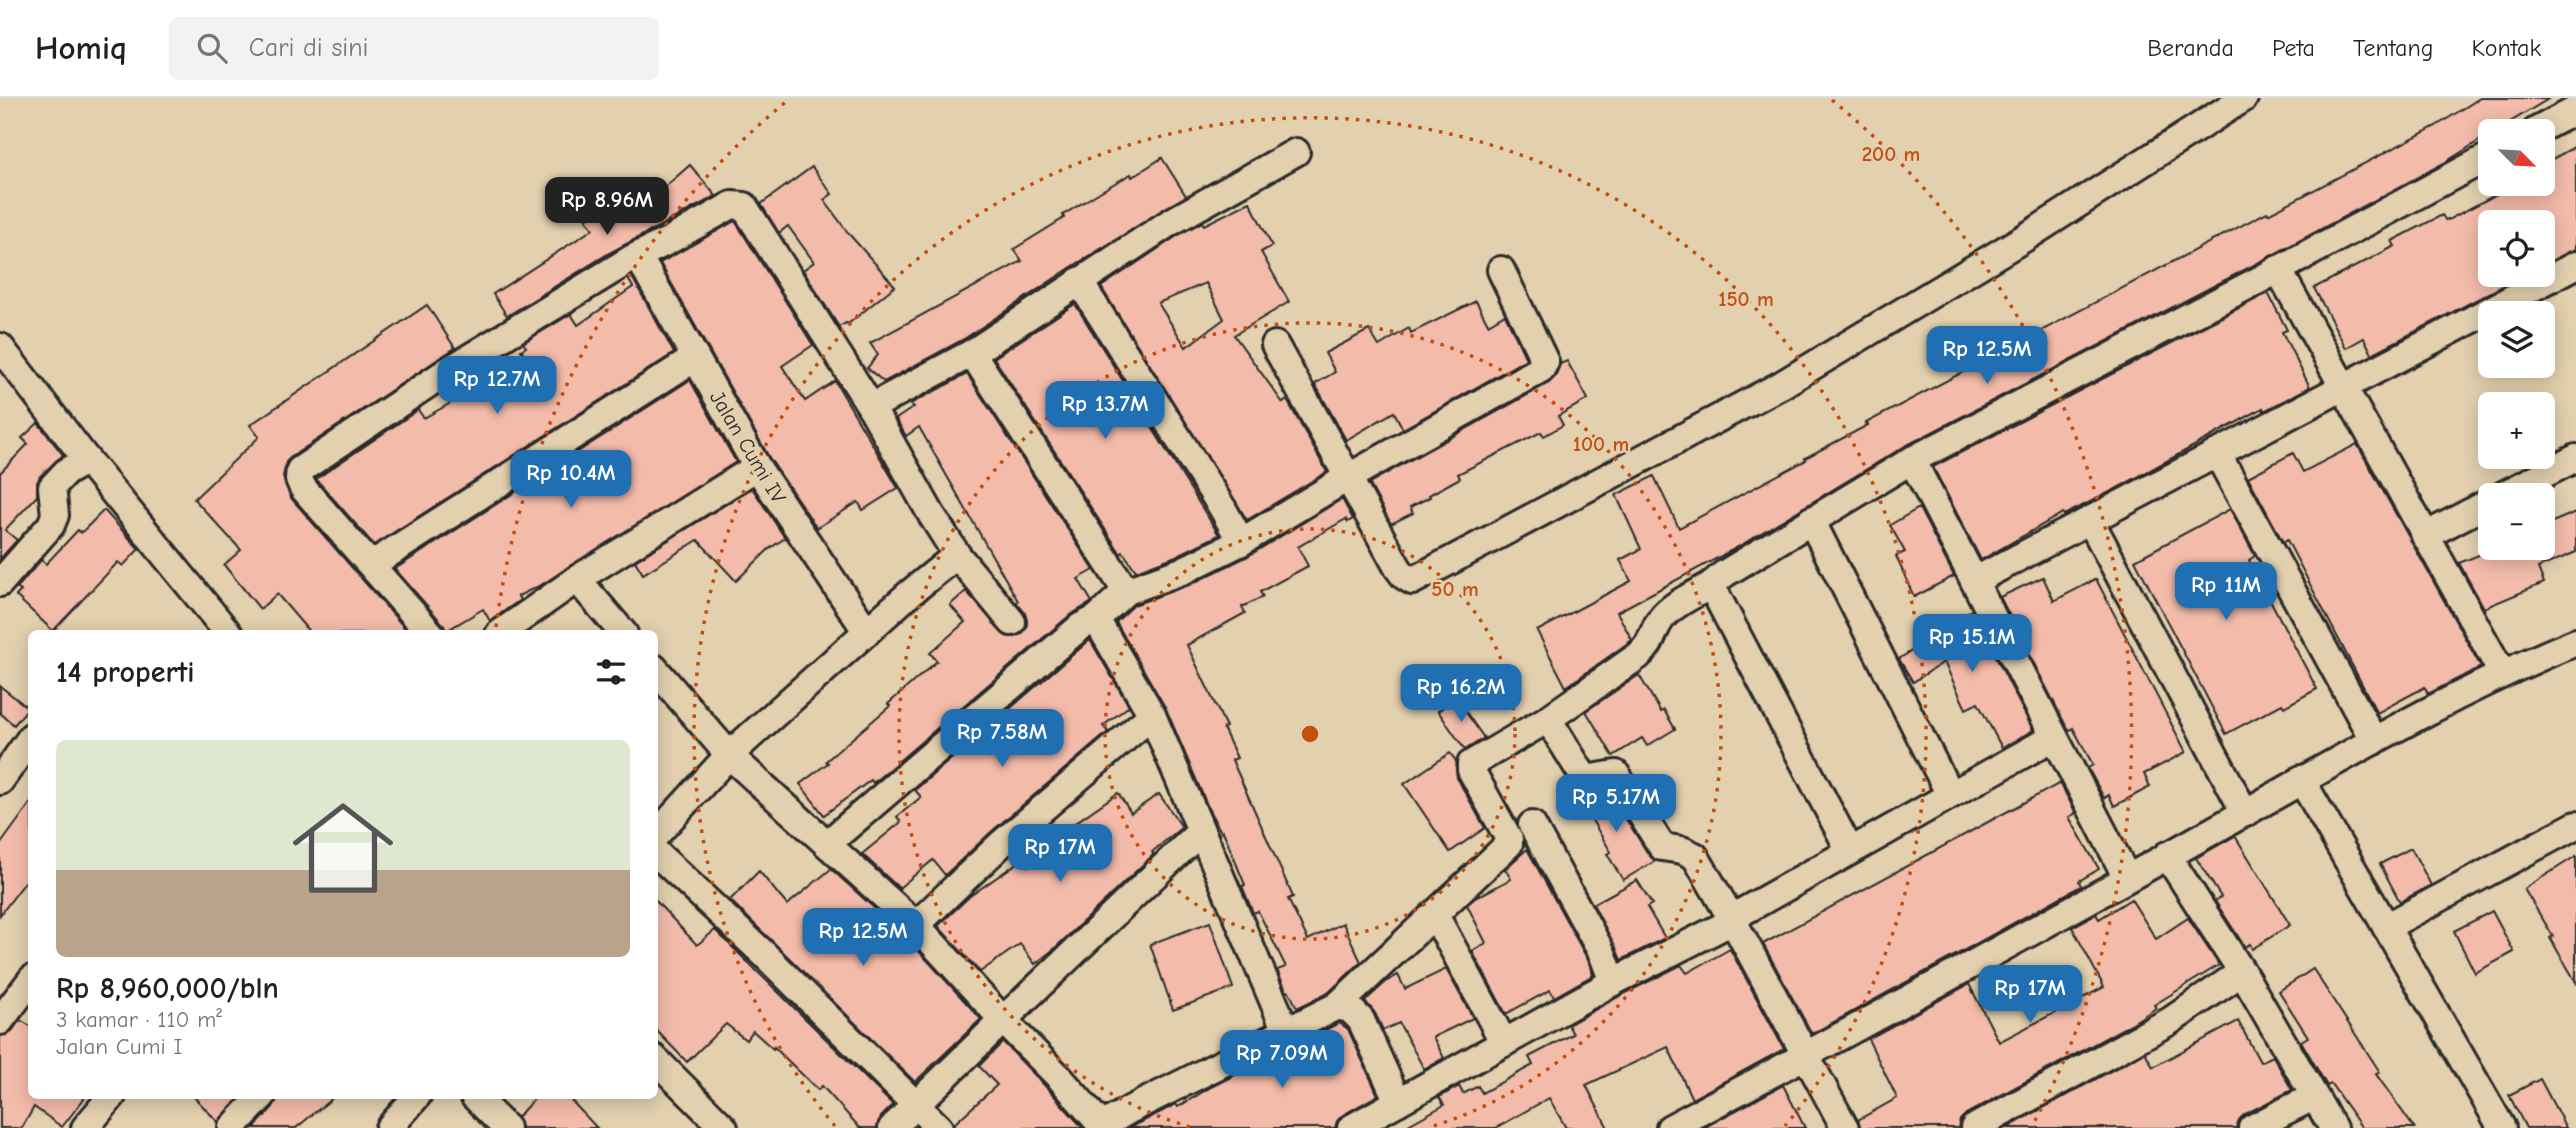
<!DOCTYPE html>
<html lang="id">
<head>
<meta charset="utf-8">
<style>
  :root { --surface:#fff; --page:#f2f2f2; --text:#202124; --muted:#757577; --line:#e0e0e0; --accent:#1f6fb2 }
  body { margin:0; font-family:"Comic Neue",sans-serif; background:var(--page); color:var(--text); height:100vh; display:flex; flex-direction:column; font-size:26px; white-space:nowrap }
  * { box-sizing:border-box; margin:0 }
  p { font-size:23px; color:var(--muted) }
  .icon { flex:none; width:38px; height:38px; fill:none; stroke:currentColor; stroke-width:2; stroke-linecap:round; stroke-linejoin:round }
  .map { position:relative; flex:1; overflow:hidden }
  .drawer { position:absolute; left:28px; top:532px; width:630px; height:469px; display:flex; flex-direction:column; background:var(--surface); border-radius:10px; box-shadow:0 4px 18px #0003 }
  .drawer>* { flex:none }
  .needle { width:46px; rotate:114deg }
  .controls { position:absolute; left:2478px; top:21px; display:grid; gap:14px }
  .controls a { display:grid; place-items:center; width:77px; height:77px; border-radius:10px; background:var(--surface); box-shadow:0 4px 18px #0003; font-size:35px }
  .price { position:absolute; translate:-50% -60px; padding:0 16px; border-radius:14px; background:var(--accent); color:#fff; font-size:23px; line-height:46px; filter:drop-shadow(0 2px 4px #0008) }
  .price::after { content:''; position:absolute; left:50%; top:42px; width:21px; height:16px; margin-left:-10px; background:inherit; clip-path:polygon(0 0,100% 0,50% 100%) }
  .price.active { background:#222; color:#fff }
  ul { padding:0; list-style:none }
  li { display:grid; align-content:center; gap:14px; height:371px; padding:0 28px }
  li span { display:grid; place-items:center; height:217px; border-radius:10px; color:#555 }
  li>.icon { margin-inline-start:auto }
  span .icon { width:126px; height:126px; fill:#fffc; stroke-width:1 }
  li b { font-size:30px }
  h2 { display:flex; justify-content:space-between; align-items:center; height:84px; padding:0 28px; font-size:30px }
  header { display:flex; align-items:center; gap:42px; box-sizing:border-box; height:98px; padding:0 35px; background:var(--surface); border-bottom:2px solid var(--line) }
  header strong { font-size:33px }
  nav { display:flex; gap:38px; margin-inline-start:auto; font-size:24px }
  .search { width:490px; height:63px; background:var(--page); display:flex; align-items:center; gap:18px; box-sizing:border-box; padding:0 24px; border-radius:10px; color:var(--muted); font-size:26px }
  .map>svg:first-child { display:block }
  .building { fill:#f3bbaa; stroke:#2b2b2b; stroke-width:2; fill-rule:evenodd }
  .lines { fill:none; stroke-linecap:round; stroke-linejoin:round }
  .street-casing { stroke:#2b2b2b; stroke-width:32 }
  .street { stroke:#e2d0ae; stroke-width:26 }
  .ring { fill:none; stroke:#c25012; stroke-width:3.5; stroke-dasharray:3.5 7 }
  .labels { text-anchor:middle; stroke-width:5; stroke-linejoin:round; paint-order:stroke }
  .street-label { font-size:21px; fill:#2b2b2b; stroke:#e2d0ae }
  .centre { fill:#c25012; stroke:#e2d0ae; stroke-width:3.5 }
  .ring-label { font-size:21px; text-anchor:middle; font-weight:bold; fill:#c25012; stroke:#e2d0ae; stroke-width:5; stroke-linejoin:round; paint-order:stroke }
</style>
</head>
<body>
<header>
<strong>Homiq</strong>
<div class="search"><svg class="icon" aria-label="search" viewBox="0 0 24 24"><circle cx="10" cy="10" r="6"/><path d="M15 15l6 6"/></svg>Cari di sini</div>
<nav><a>Beranda</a><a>Peta</a><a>Tentang</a><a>Kontak</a></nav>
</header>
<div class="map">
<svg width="2576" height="1030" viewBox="0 0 2576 1030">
  <rect width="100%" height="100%" fill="#e2d0ae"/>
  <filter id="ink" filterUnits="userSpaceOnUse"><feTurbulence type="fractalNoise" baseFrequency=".0143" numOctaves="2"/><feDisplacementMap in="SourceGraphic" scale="14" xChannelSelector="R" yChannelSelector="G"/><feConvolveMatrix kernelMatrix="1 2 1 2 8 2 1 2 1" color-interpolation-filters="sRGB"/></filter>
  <g filter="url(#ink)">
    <g class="building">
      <polygon points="2480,0 2550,0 2495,33 2490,33 2490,36 2444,65 2254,167 1905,348 1738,449 1617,514 1632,542 1566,589 1537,533 1631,483 1620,462 1641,451 1616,397 1654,378 1679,430 1806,362 1805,360 1868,327 1866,325 2267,114 2268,116 2436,28"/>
      <polygon points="2576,48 2576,151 2543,167 2543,124 2490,124 2490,177 2524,177 2372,256 2364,240 2346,250 2314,190 2395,148 2392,143 2442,117 2446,123 2516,86 2543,86 2543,66"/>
      <polygon points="1162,60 1186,98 1070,170 964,241 884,284 867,270 878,257 870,245 1022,163 1014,151 1064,120 1063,117 1103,92 1131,76 1132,79"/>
      <polygon points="690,67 716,98 609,155 507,218 493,196 593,131 586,121 610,104 618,116 655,89 659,94"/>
      <polygon points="812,69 832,96 824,102 849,136 895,188 848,226 846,225 839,229 803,172 814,164 788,128 779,135 761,106"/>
      <path d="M1250 104 1272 148 1261 154 1289 204 1234 237 1280 301 1283 305 1287 302 1327 374 1247 422 1101 189 1177 138 1202 124 1204 127ZM1206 185 1224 221 1186 249 1158 205Z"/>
      <polygon points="735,123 813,247 782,268 805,303 835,283 898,390 863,412 858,404 817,430 770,361 660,165"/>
      <polygon points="632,179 674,255 374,447 316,381 418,312 424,320 474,292 473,289 497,273 496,270 523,254 521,252 526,249 523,245 571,216 578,227 633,189 628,181"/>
      <polygon points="2268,195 2287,232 2282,234 2310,289 2264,313 2263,310 2114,392 2064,417 2063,415 1981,462 1933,369"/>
      <polygon points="1476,203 1488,226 1505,216 1526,261 1403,331 1394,314 1346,342 1315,286 1335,274 1325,255 1369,232 1379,248 1409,230 1411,235"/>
      <polygon points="1075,206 1219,437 1176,458 1136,473 1123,454 1121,456 994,260"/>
      <polygon points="427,207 455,250 291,359 286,364 283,379 291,400 410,536 311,536 277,496 260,511 224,467 241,452 194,401 259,339 250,327"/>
      <polygon points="1567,263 1588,301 1558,318 1563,327 1544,338 1541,334 1458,376 1460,380 1429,397 1430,399 1410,409 1413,415 1391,426 1369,385 1549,285 1555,279 1560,266"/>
      <polygon points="967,276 1094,472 1078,481 1092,504 1070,517 873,685 871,682 824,717 800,686 828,665 826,663 890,608 888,606 937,563 930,555 965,524 950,507 966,493 1006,538 1015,539 1022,536 1027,529 1025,515 1016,504 1018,503 919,329 906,338 896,321 914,309 910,306"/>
      <polygon points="690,282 736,364 541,487 518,498 520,502 490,523 483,511 446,533 443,526 395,471"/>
      <polygon points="38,325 63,357 40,378 37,385 37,398 5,432 17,442 0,461 0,375 28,346 22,340"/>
      <polygon points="2357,346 2481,569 2428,596 2425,589 2377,615 2287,442 2283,444 2248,379 2293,355 2303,374"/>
      <polygon points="752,390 785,440 769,451 736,483 698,442 643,476 635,463"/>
      <polygon points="1342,401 1353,421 1348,424 1346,421 1298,449 1308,468 1260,494 1263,499 1242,509 1245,515 1187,547 1226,629 1223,630 1237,660 1232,662 1293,799 1288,801 1308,842 1343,825 1361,864 1328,895 1297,910 1289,893 1287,894 1277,872 1286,869 1258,813 1253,815 1242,788 1245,787 1223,733 1221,734 1210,714 1166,611 1116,524 1134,507 1189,487 1248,458"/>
      <polygon points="1919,410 1954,478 1914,499 1896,458 1905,454 1890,427"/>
      <polygon points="2230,411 2255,458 2249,462 2317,591 2284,609 2282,606 2226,636 2135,462"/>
      <polygon points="104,412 139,451 123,468 118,464 53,533 16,498 21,493 17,490 41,462 46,466 78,432 81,435"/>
      <polygon points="2576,414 2576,454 2538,470 2544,485 2484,510 2459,465 2496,450 2543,450 2543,428"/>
      <polygon points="2043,479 2054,503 2096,481 2186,654 2144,676 2150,689 2114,708 2109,697 2104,700 2088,670 2093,667 2073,630 2070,632 2066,628 2000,499"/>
      <polygon points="1972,512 2033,632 2002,650 1978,605 1966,611 1944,564 1913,584 1899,561 1930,541 1928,532"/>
      <polygon points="1090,542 1129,608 1103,628 1108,634 991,734 945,777 933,762 899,790 862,756 901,724 897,719 921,699 915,692"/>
      <polygon points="1639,577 1661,614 1664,612 1675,631 1647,648 1642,640 1613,658 1586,613"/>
      <polygon points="0,588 28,610 14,627 0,615"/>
      <polygon points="1456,600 1484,640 1465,652 1438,613"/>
      <polygon points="1450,655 1456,663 1457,680 1485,730 1450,754 1404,686"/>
      <polygon points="2060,685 2076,715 2069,719 2099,771 2079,783 2081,788 1812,936 1763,846"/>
      <polygon points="1608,693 1649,757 1655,763 1623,782 1607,756 1611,754 1578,699 1584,696"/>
      <polygon points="1118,695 1131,715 1159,696 1182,729 1152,754 1154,756 1054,851 1035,866 1020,846 980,874 938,828 970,798 1023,761 1028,768 1076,732 1072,727"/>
      <polygon points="32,703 32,775 0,817 0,747"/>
      <polygon points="2235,738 2290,827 2252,851 2250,846 2245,849 2215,803 2221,799 2196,760"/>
      <polygon points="2411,750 2431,787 2400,804 2380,766"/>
      <polygon points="1527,751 1588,862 1593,877 1554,899 1550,892 1506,916 1472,853 1486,845 1467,807 1475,800 1511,781 1505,771"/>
      <polygon points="2576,758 2576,884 2550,840 2553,838 2524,791"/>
      <polygon points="831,771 905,838 981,921 915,984 730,802 759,773 787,807"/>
      <polygon points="1637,782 1652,806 1647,809 1665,840 1621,862 1593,806"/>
      <polygon points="654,801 697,847 715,832 893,1007 881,1019 877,1030 860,1030 822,988 818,992 774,949 773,951 753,933 746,942 726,926 687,964 654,930"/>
      <polygon points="2131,801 2156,841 2188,820 2219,867 2154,907 2156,910 2131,926 1966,1016 1960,1022 1958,1030 1861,1030 1858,1022 1897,1000 1868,941 1969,886 1999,944 2104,889 2072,829 2096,816 2099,821"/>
      <polygon points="2492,813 2514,854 2475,875 2454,833"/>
      <polygon points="1210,824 1233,890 1173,912 1150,846"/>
      <polygon points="1730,851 1784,951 1692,1001 1668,949 1586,987 1608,1030 1566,1030 1549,1000 1496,1030 1403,1030 1444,1007 1439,999 1459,988 1463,996 1478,988 1482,995 1533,967 1529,959 1573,936 1568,927 1620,898 1681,867 1687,875"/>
      <polygon points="1446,871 1473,920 1433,939 1444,960 1424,971 1399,925 1383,932 1375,915 1365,903 1386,884 1398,877 1405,891"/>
      <polygon points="2313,871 2380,974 2376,976 2414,1030 2362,1030 2331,986 2327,988 2301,943 2308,939 2279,893"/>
      <polygon points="20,922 32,929 32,998 86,998 62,1029 34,1009 22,1030 0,1030 0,938 12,933"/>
      <polygon points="2238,923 2260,964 2273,958 2292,992 2245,1016 2239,1022 2236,1030 2007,1030 2145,954 2153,969"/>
      <polygon points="1339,925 1348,931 1378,997 1343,1017 1337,1023 1335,1030 1130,1030 1176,1006 1178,1009 1211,989"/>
      <polygon points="1003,944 1048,991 1083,1030 954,1030 954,1026 997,987 979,968"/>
      <polygon points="2540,981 2566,1030 2526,1030 2509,997"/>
      <polygon points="1783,987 1805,1030 1705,1030 1705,1029"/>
      <polygon points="193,998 241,998 218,1024"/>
      <polygon points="277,998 335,998 296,1030 254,1030 273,1009"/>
      <polygon points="537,998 567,998 597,1030 521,1030 517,1019"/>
    </g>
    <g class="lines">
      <g class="street-casing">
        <g id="street">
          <polyline points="2536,33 2576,12"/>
          <polyline points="638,158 757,369 867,534"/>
          <polyline points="2278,171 2502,575"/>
          <polyline points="1079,183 1223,411 1241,444"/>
          <polyline points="1275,247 1398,470 1404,478 1412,483 1781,287 2026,139 2244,0"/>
          <polyline points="0,249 83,357 229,536"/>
          <polyline points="972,255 1126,493"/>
          <polyline points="871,309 972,255 1169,125 1296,54"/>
          <polyline points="2217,355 2374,643"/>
          <polyline points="1912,362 2127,780"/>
          <polyline points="2503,397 2576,360"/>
          <polyline points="1811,422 1950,697"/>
          <polyline points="2090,422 2245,715"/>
          <polyline points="2425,438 2490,404"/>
          <polyline points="957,457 1012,524"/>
          <polyline points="371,467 695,260"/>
          <polyline points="577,481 624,536"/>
          <polyline points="1974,483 2576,167"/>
          <polyline points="0,485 51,427 55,417 52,389 66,374 87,362"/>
          <polyline points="431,536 303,390 299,381 300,372 446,274 631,161 668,143 732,107 744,108 871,309 931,416 957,457 909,496 729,657 654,739"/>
          <polyline points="499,536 577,481 757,369"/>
          <polyline points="654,570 729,657 916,827 1001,746 1152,617 1096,521"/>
          <polyline points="1152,617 1286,933"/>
          <polyline points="2301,681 2502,1030"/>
          <polyline points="0,683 32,638"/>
          <polyline points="1532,727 1602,855 1613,884"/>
          <polyline points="827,746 1080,529 1096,521 1126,493 1182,473 1241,444 1347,380 1541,271 1545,264 1501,172"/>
          <polyline points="654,753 766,858 939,1030"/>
          <polyline points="1850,753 1711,487 1724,476 1912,362 2261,181 2490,58"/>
          <polyline points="2167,757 2242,874 2333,1030"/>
          <polyline points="1435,817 1504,945"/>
          <polyline points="2386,829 2576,727"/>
          <path d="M1337 908 1509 746V741L1471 672V666L1548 621 1638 558C1654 544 1651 535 1661 521 1672 506 1696 496 1711 487"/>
          <polyline points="0,923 32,881"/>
          <polyline points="654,960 724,1030"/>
          <polyline points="474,998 506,1030"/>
          <polyline points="1102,1028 1060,980 1003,922 1200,734"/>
          <polyline points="85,1030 112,998"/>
          <polyline points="232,1030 262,998"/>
          <polyline points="389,1030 417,998"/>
          <polyline points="892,1030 1003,922 916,827"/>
          <polyline points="1106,1030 1102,1028 1131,1011 1337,908 1350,911 1361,922 1398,1004"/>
          <polyline points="1351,1030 1613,884 1733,823 1695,758 1682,752 1662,749 1616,676 1585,681 1548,621"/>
          <path d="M1670 1030C1852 933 2034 833 2214 732 2333 666 2450 595 2576 544"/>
          <polyline points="1845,1030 1733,823 1744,813 2054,639"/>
          <polyline points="1974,1030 2170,923 2242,874"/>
          <polyline points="2252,1030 2313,999"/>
        </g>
      </g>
      <use href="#street" class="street"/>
    </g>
  </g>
  <g class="ring">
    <circle cx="1310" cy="636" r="205"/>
    <path d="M1190 1029A411 411 0 1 1 1430 1029"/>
    <path d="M835 1028A616 616 0 1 1 1785 1028"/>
    <path d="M496 529A821 821 0 0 1 788 2M1832 2A821 821 0 0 1 2032 1028"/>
  </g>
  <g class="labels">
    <g class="street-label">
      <text transform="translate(748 349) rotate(59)" y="7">Jalan Cumi IV</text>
    </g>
  </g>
  <circle cx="1310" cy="636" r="10" class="centre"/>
  <g class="ring-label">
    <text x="1891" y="63">200 m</text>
    <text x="1746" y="208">150 m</text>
    <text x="1601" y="353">100 m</text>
    <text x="1455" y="498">50 m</text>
  </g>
</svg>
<div class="controls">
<a><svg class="needle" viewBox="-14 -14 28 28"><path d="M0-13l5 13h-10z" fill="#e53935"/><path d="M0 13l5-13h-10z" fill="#757577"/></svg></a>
<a><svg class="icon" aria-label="locate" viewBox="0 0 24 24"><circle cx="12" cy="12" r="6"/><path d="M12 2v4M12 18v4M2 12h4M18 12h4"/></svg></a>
<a><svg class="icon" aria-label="layers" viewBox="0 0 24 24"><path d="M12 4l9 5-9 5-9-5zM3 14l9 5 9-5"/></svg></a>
<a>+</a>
<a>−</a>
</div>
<b class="price active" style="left:607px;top:139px">Rp 8.96M</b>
<b class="price" style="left:1987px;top:288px">Rp 12.5M</b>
<b class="price" style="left:497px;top:318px">Rp 12.7M</b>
<b class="price" style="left:1105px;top:343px">Rp 13.7M</b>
<b class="price" style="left:571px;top:412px">Rp 10.4M</b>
<b class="price" style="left:2226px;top:524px">Rp 11M</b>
<b class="price" style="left:1972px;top:576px">Rp 15.1M</b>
<b class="price" style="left:1461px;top:626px">Rp 16.2M</b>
<b class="price" style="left:1002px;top:671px">Rp 7.58M</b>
<b class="price" style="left:1616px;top:736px">Rp 5.17M</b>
<b class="price" style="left:1060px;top:786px">Rp 17M</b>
<b class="price" style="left:863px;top:870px">Rp 12.5M</b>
<b class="price" style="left:2030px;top:927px">Rp 17M</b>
<b class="price" style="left:1282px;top:992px">Rp 7.09M</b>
<section class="drawer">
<h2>14 properti<svg class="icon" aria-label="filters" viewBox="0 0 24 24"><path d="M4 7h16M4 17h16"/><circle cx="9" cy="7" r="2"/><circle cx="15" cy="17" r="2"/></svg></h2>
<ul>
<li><span style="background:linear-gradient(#dfe7d0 60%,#b9a48a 0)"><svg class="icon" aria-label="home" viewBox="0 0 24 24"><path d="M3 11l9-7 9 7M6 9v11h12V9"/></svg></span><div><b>Rp 8,960,000/bln</b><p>3 kamar · 110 m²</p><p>Jalan Cumi I</p></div></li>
</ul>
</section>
</div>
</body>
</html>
